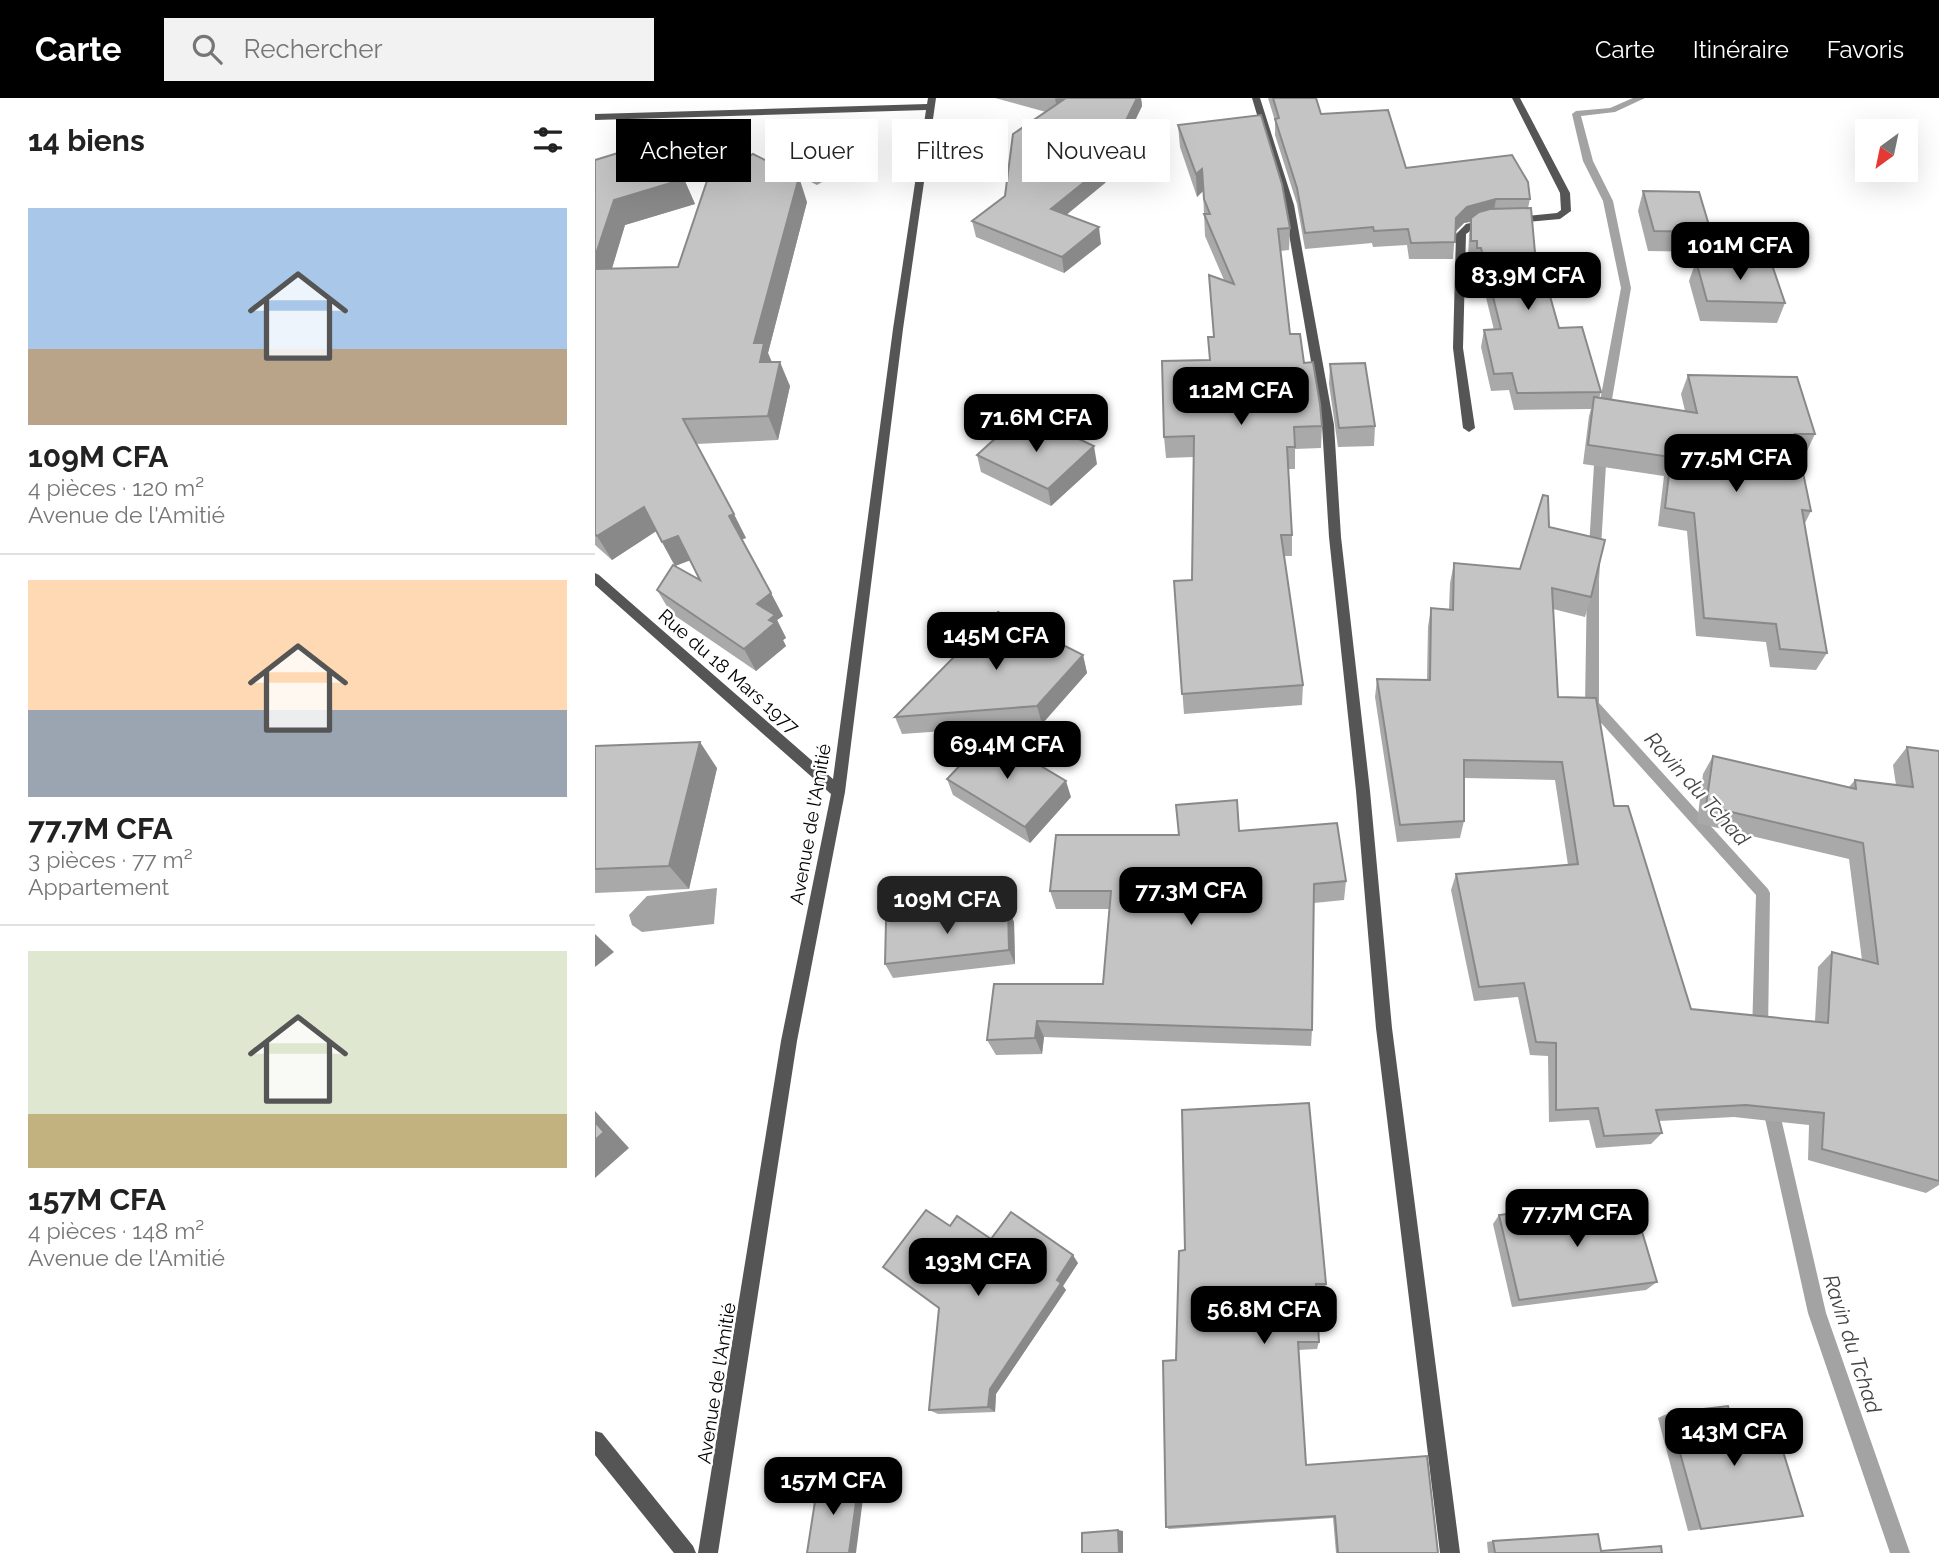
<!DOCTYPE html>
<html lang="fr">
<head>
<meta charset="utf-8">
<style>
  :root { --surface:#fff; --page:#f2f2f2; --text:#222; --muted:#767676; --line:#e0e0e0; --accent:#000 }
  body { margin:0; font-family:Raleway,sans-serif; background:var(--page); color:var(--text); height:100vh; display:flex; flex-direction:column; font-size:26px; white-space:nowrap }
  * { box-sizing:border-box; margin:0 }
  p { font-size:23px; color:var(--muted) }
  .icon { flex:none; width:38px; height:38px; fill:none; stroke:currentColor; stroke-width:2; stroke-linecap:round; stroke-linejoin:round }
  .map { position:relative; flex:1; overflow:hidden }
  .side { display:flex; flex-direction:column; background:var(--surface); width:595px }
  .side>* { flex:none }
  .banner { position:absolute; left:21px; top:21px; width:665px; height:63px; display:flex; gap:14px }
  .needle { width:46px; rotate:213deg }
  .fabs { position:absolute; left:1260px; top:21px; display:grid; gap:14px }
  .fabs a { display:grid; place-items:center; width:63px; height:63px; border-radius:0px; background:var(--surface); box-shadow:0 7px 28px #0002; font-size:35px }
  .price { position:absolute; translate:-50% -60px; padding:0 16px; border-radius:14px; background:var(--accent); color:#fff; font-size:23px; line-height:46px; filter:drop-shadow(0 2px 4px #0008) }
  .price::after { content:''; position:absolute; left:50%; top:42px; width:21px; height:16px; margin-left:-10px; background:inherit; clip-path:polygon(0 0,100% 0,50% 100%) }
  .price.on { background:#222; color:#fff }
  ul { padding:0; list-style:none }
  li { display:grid; align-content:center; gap:14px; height:371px; padding:0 28px }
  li+li { border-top:2px solid var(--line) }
  li span { display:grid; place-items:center; height:217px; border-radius:0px; color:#555 }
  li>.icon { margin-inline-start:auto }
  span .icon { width:126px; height:126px; fill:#fffc; stroke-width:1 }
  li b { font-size:30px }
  h2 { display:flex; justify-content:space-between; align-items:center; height:84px; padding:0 28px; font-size:30px }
  .pill { padding:0 24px; border-radius:0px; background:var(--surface); box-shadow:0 7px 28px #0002; font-size:24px; line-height:63px }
  .pill.on { background:var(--accent); color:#fff }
  header { display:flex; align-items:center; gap:42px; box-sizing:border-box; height:98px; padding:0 35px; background:var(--accent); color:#fff }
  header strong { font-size:33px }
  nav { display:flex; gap:38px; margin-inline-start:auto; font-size:24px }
  .search { width:490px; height:63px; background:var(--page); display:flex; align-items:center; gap:18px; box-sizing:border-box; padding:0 24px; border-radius:0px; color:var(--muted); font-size:26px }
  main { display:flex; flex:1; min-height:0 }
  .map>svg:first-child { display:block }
  .water { fill:#a3a3a3 }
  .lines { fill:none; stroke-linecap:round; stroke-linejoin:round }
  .stream { fill:#a3a3a3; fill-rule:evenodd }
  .street { fill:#555; fill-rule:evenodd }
  .wall { fill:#a9a9a9 }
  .shaded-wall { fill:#898989 }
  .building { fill:#c4c4c4; stroke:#898989; stroke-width:2 }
  .labels { text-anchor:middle; stroke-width:5; stroke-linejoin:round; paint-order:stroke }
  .street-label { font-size:19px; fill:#000; stroke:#fff }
  .water-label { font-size:21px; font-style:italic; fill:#444; stroke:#fff }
</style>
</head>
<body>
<header>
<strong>Carte</strong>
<div class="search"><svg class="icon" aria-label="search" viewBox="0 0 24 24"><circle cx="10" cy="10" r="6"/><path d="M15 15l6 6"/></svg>Rechercher</div>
<nav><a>Carte</a><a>Itinéraire</a><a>Favoris</a></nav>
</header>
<main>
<section class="side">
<h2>14 biens<svg class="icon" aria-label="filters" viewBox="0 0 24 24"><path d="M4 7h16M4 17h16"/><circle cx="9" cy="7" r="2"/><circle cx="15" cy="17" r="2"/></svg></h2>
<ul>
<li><span style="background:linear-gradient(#a9c7e8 65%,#b9a48a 0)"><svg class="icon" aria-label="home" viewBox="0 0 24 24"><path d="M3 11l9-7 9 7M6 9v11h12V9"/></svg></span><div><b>109M CFA</b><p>4 pièces · 120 m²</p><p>Avenue de l'Amitié</p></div></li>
<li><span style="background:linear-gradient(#ffd9b3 60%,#9aa5b1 0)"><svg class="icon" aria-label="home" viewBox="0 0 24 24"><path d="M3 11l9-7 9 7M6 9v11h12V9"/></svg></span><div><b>77.7M CFA</b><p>3 pièces · 77 m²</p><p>Appartement</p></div></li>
<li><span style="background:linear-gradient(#dfe7d0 75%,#c2b280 0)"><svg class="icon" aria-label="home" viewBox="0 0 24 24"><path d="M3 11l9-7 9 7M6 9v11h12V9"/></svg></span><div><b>157M CFA</b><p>4 pièces · 148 m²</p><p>Avenue de l'Amitié</p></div></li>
</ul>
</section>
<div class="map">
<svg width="1344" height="1455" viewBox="0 0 1344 1455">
  <rect width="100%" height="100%" fill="#fff"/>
  <g class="water">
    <polygon points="201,56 241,76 222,87 182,67"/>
    <polygon points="122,790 119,826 47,834 37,827 34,817 52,798"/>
  </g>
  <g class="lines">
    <g class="stream">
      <polygon points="1038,0 1050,0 1020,14 986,18 998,63 1018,103 1036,190 1014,319 1008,323 1002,319 1026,190 1008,103 988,63 977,16 981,13 1015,10"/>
      <polygon points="1006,346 1012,350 1004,482 1004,605 1173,791 1175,795 1173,935 1170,940 1165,942 1160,940 1157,935 1161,797 990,607 992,482 1000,350"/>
      <polygon points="1175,999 1181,1001 1183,1007 1231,1215 1315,1455 1295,1455 1213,1215 1167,1007 1169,1001"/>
    </g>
    <g class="street">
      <polygon points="333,0 341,0 308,231 250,694 202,943 123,1455 103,1455 186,943 236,696 0,487 0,475 4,477 238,681 298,231 331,12 0,22 0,16 332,6"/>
      <polygon points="657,0 665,0 699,107 739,327 746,439 775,693 797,930 865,1455 845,1455 781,930 761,693 734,439 727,327 689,107"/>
      <polygon points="917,0 925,0 975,95 976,113 965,121 920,125 915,122 920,119 962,115 966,112 965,95"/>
      <polygon points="893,121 898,124 896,126 881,129 871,136 868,250 880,330 874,334 868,330 858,250 861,136 871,126"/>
      <polygon points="0,1333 7,1335 98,1448 101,1455 79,1455 0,1357"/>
    </g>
  </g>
  <g class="wall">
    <polygon points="400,0 546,0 547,8 510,85 471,117 506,146 469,175 381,139 377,123 410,98 451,14"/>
    <polygon points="673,0 721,0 726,16 811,70 935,101 933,110 942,177 964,230 1006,294 1004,300 1090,313 1086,296 1093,277 1220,336 1211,355 1204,355 1216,413 1209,427 1232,555 1221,572 1175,569 1171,544 1101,538 1092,433 1063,428 1069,378 988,366 994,318 996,311 919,312 914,292 896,293 886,249 889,232 899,232 883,167 879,167 879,160 873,160 874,137 876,124 869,125 860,134 858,161 814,161 812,147 778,149 777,145 710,151 702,106 680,37 680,23"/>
    <polygon points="583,27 695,130 694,152 685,153 695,236 709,265 727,328 726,350 700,351 700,371 693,371 697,437 697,458 689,458 708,587 707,607 589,616 579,483 597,482 599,359 571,360 569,339 615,262 629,182 610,138 608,93 602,99 585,49"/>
    <polygon points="0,62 89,81 100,106 30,127 17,171 83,169 212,104 173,255 177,264 195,288 183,342 101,346 151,440 147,441 188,518 182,522 191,540 188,542 191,548 161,573 76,515 62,492 105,482 95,462 80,468 61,433 17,462 0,447"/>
    <polygon points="1048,93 1116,134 1110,154 1053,153 1043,113"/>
    <polygon points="1101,163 1190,205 1182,225 1105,223 1094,183"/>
    <polygon points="735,266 780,328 779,348 743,349 734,286"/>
    <polygon points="382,357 502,366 456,408 386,374"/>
    <polygon points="954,429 996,499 990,519 958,511 963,599 1019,708 1096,911 1220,923 1223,869 1237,854 1267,862 1254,761 1102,725 1108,676 1118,658 1254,689 1260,682 1301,687 1298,667 1312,649 1344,653 1344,1087 1331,1095 1213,1062 1214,1027 1139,1019 1064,1023 1067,1035 1056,1046 1001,1050 994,1022 954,1024 953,958 935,957 923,899 879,903 856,792 861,776 973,767 960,682 869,680 869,723 865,740 802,744 780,599 782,581 832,582 833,529 836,510 854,511 855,485 859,465 925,471"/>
    <polygon points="488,557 492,575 447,626 307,636 300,619"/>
    <polygon points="0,648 122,670 94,791 0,795"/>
    <polygon points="352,681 476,699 435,745 358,697"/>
    <polygon points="644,733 751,783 749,802 719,805 717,932 716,948 449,939 447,956 401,957 392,942 508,886 515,811 461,811 455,793 584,737"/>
    <polygon points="419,824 420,866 298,880 290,866"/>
    <polygon points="904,1117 1062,1184 1051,1192 917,1209 898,1126"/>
    <polygon points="355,1128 396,1141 483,1165 468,1188 471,1192 401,1296 400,1314 343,1316 334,1312 344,1210 288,1169"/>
    <polygon points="584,1153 731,1186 729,1195 722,1195 724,1244 722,1251 703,1252 711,1367 843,1455 741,1455 738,1420 574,1431 571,1429 581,1262"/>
    <polygon points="1074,1315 1137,1324 1208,1418 1093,1433 1063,1320"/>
    <polygon points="898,1443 1006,1453 1067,1455 893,1455 892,1444"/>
  </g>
  <g class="shaded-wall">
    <polygon points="460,0 484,0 463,17"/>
    <polygon points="542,0 546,0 547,8 510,85 459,127 456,111"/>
    <polygon points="607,71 608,93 602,99 601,76"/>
    <polygon points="204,79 212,104 173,255 179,270 165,264 159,245"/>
    <polygon points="89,81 100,106 30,127 9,196 0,179 0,159 19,102"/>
    <polygon points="901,101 898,118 869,125 858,136 861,120 872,109"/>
    <polygon points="504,129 506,146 469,175 467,159"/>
    <polygon points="185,264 195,288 183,342 173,318"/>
    <polygon points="499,348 502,366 456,408 453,391"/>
    <polygon points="49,409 63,432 17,462 2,438"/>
    <polygon points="139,416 151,440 146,442 134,418"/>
    <polygon points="83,438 96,462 80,468 67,444"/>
    <polygon points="176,495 188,518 182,522 191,540 188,542 191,548 161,573 149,551 162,506"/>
    <polygon points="488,557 492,575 447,626 442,608"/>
    <polygon points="105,644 122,670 94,791 74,768"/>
    <polygon points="471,683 476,699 435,745 430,729"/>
    <polygon points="413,809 419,824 420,866 414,852"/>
    <polygon points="0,836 19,854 0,869"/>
    <polygon points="442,923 449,939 447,956 440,940"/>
    <polygon points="0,1013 34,1050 0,1080"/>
    <polygon points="478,1157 483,1165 468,1188 471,1192 401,1296 400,1314 393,1309 395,1291"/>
    <polygon points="264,1383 270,1385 261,1455 254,1455"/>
    <polygon points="523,1432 528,1433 528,1455 524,1455"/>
  </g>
  <g class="building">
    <polygon points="471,0 542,0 508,69 456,111 504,129 467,159 377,123 410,98 418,36"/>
    <polygon points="678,0 721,0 726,16 793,12 811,70 917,57 933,84 935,101 901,101 872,109 861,120 860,144 816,145 813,131 779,133 778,129 710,135 702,90 680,21 684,20"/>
    <polygon points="666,17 687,86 695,130 683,131 695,236 705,236 709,265 718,264 725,306 727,328 699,329 700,349 692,349 697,437 686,437 708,587 587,596 579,483 597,482 599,338 569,339 567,263 615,262 613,239 619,239 614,177 639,186 609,116 615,116 609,101 607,71 601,76 583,27"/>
    <polygon points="62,43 89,81 19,102 0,159 0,62"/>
    <polygon points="158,56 204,79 159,245 169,245 165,264 185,264 173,318 88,321 139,416 134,418 176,495 162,506 180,517 174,522 180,525 149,551 62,492 78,467 105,482 83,438 67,444 49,409 2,438 0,436 0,171 83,169 112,83"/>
    <polygon points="1048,93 1104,94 1116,134 1059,133"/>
    <polygon points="936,110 942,177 949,177 964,230 987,229 1006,294 922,295 917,275 899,276 889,232 906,231 886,150 882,150 882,143 876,143 876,120 884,114 895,111"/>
    <polygon points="1101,163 1176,164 1190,205 1112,203"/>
    <polygon points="770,265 780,328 744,330 735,266"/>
    <polygon points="1093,277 1202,279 1220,336 1200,336 1216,413 1207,412 1232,555 1185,551 1181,526 1109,520 1099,415 1070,410 1076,359 993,347 999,299 1102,315"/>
    <polygon points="414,328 444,342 458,329 499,348 453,391 382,357"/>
    <polygon points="948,397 953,398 954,429 1010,442 996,499 957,490 963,599 1001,600 1019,708 1033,708 1096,911 1233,925 1237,854 1283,866 1268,745 1111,708 1118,658 1261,691 1260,682 1318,689 1312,649 1344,653 1344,1083 1227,1051 1229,1015 1151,1007 1061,1012 1067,1035 1009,1038 1003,1010 961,1012 961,945 941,944 929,885 884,889 861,776 983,766 967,664 869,662 869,723 805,727 782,581 835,582 836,510 858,512 859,465 925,471"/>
    <polygon points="403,514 488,557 442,608 300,619"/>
    <polygon points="394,637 471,683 430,729 352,681"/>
    <polygon points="105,644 74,768 0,771 0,648"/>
    <polygon points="642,702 644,733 742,725 751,783 719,786 717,932 442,923 440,940 392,942 399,886 508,886 516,793 455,793 461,737 584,737 581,707"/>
    <polygon points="413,809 414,852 290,866 291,823"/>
    <polygon points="714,1005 731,1186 721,1186 724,1244 703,1244 711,1367 832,1358 843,1455 743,1455 740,1418 571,1429 568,1263 581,1262 584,1153 590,1152 587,1012"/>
    <polygon points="0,1024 9,1034 0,1042"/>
    <polygon points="1037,1100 1062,1184 924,1202 904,1117"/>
    <polygon points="331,1112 355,1128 362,1118 396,1141 416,1114 478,1157 462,1182 466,1185 395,1291 393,1309 334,1312 344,1210 288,1169"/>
    <polygon points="1133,1308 1137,1324 1177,1318 1208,1418 1106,1431 1074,1315"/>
    <polygon points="264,1383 254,1455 212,1455 223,1384"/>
    <polygon points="523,1432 524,1455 487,1455 487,1435"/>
    <polygon points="1003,1436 1006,1453 1066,1448 1067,1455 900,1455 898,1443"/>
  </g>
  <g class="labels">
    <g class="street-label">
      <text transform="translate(134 573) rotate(41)" y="7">Rue du 18 Mars 1977</text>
      <text transform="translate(215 726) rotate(-80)" y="7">Avenue de l'Amitié</text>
      <text transform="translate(121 1285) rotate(-81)" y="7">Avenue de l'Amitié</text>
    </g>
    <g class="water-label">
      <text transform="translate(1102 691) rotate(48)" y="7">Ravin du Tchad</text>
      <text transform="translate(1257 1246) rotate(72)" y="7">Ravin du Tchad</text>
    </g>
  </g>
</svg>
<div class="fabs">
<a><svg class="needle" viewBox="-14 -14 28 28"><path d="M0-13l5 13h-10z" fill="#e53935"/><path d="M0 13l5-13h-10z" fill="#767676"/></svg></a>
</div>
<b class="price" style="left:1145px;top:184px">101M CFA</b>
<b class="price" style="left:933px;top:214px">83.9M CFA</b>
<b class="price" style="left:646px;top:329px">112M CFA</b>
<b class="price" style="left:441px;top:356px">71.6M CFA</b>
<b class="price" style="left:1141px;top:396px">77.5M CFA</b>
<b class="price" style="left:401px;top:574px">145M CFA</b>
<b class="price" style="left:412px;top:683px">69.4M CFA</b>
<b class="price" style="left:596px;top:829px">77.3M CFA</b>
<b class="price on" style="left:352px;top:838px">109M CFA</b>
<b class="price" style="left:982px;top:1151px">77.7M CFA</b>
<b class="price" style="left:383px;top:1200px">193M CFA</b>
<b class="price" style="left:669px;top:1248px">56.8M CFA</b>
<b class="price" style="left:1139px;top:1370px">143M CFA</b>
<b class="price" style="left:238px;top:1419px">157M CFA</b>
<div class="banner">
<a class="pill on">Acheter</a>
<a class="pill">Louer</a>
<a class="pill">Filtres</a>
<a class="pill">Nouveau</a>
</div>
</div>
</main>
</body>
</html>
